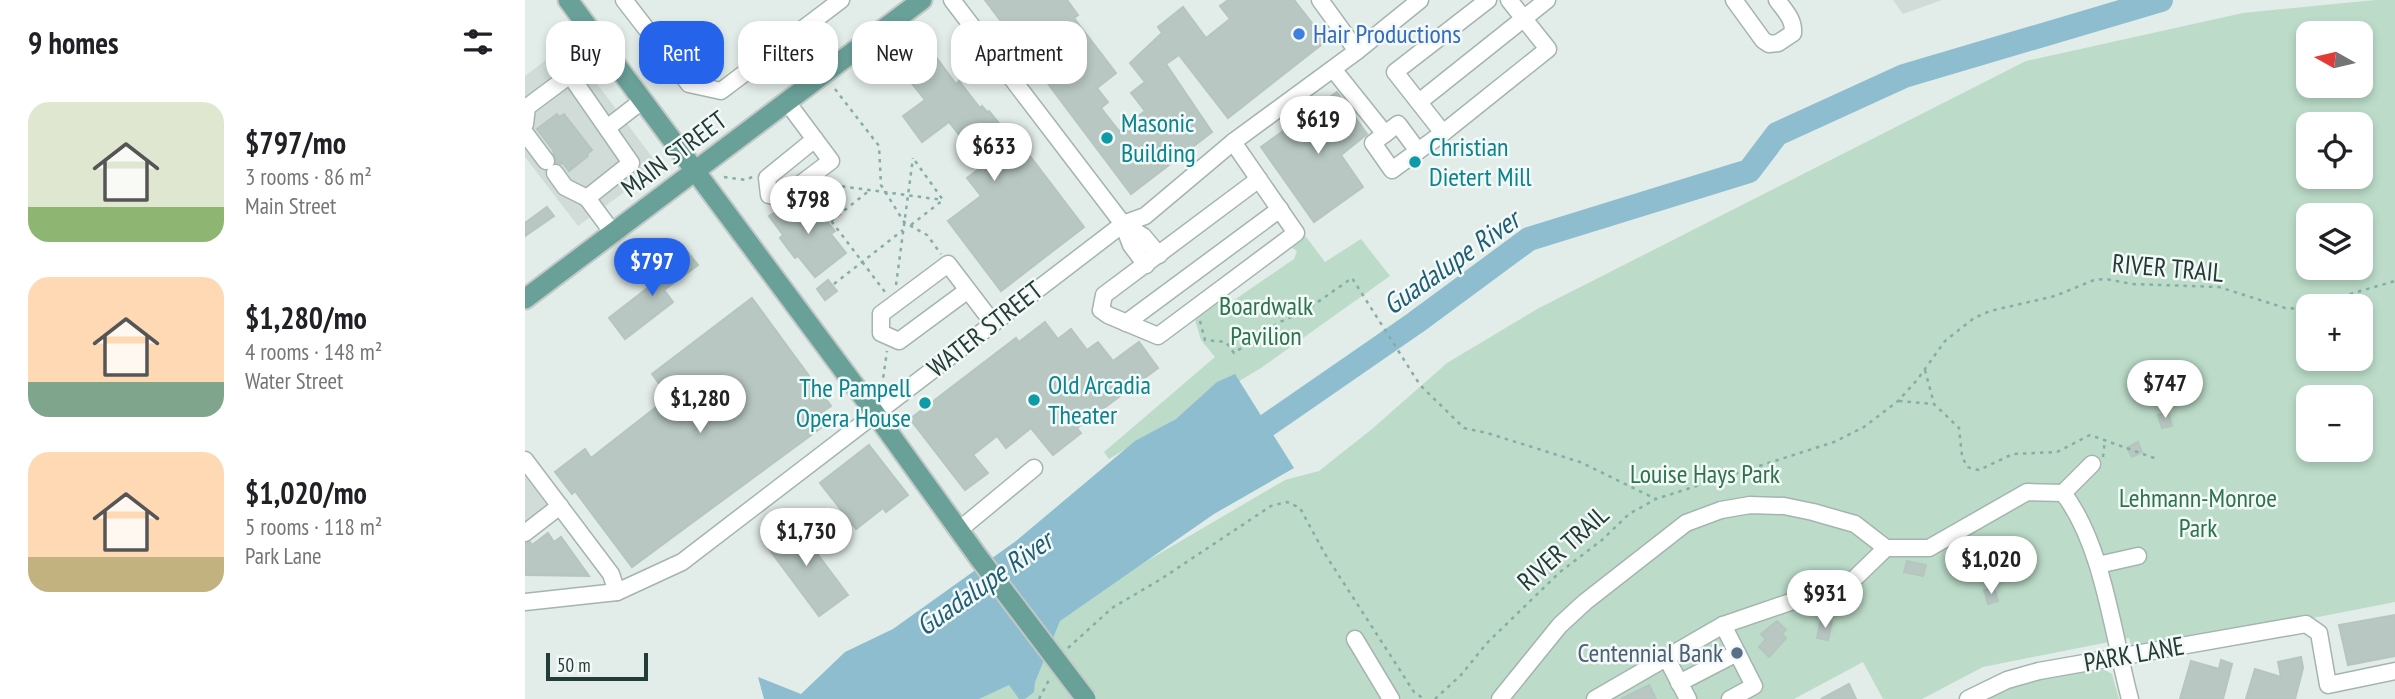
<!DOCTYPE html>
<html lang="en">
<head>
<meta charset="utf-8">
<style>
  :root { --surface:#fff; --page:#f2f2f2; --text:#202124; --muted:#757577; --accent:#2563eb }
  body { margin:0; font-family:"PT Sans Narrow",sans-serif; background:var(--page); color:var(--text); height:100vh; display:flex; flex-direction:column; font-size:26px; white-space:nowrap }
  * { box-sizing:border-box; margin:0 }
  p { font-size:23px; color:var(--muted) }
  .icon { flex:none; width:38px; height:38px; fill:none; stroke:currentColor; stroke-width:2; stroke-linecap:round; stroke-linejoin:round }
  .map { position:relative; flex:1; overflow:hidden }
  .side { display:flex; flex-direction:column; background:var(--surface); width:525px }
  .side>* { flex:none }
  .guide { position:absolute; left:21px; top:21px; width:665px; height:63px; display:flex; gap:14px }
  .needle { width:46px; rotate:278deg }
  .buttons { position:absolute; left:1771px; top:21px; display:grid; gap:14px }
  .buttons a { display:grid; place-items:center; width:77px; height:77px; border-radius:14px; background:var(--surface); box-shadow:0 4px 10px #0003; font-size:35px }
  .scale { position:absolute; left:21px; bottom:18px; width:102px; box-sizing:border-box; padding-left:7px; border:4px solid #233c38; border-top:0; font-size:19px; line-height:24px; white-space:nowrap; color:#233c38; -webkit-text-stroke:5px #f3f9f6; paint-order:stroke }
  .price { position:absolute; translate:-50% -60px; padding:0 16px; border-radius:24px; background:#fff; color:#222; font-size:23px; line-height:46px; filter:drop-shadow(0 2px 4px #0008) }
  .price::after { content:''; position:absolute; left:50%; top:42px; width:21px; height:16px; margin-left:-10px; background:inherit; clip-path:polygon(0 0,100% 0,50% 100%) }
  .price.on { background:var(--accent); color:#fff }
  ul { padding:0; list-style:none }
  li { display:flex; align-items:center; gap:21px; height:175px; padding:0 28px }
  li span { display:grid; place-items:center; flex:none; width:196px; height:140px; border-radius:21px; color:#555 }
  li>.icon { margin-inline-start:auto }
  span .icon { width:84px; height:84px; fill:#fffc; stroke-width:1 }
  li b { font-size:30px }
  h2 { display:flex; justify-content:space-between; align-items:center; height:84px; padding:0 28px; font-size:30px }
  .tag { padding:0 24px; border-radius:21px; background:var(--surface); box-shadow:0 4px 10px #0003; font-size:24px; line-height:63px }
  .tag.on { background:var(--accent); color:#fff }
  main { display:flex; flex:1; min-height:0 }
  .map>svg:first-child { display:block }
  .built { fill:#d1dcd8 }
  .green { fill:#bcdcc9; fill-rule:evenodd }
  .water { fill:#8dbdcf }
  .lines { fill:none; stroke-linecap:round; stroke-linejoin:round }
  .river { stroke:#8dbdcf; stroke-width:24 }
  .building { fill:#b8c7c2; stroke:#b5c5c0; stroke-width:2 }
  .minor-casing { stroke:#a5b4b0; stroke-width:19 }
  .major-casing { stroke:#c1c8c7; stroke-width:23 }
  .path { stroke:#84aea6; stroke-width:2.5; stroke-dasharray:3.5 5; stroke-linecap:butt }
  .minor { stroke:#fff; stroke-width:16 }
  .major { stroke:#69a098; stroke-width:19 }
  .major-bridge-casing { stroke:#c1c8c7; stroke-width:23; stroke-linecap:butt }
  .major-bridge { stroke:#69a098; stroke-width:19 }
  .shop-dot { fill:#3f7fe0; stroke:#f3f9f6; stroke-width:2.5 }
  .culture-dot { fill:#0f9aa8; stroke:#f3f9f6; stroke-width:2.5 }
  .service-dot { fill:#5c6f8a; stroke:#f3f9f6; stroke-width:2.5 }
  .labels { text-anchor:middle; stroke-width:5; stroke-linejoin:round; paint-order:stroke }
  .shop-label { font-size:26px; fill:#366cbe; stroke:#f3f9f6; text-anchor:start }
  .culture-label { font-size:26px; fill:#0d838f; stroke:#f3f9f6; text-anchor:start }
  .street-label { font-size:26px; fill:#233c38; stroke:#f3f9f6 }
  .park-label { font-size:26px; fill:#2f7250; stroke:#f3f9f6 }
  .service-label { font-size:26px; fill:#4e5e75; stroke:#f3f9f6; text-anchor:end }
  .water-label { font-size:28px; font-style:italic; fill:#1f5e76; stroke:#f3f9f6 }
</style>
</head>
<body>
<main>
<section class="side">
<h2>9 homes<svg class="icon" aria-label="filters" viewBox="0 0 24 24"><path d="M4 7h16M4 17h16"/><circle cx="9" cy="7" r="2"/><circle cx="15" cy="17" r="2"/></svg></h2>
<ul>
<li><span style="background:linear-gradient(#dfe7d0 75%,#8fb573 0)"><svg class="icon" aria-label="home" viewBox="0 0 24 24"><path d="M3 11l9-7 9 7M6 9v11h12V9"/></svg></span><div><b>$797/mo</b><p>3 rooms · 86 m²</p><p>Main Street</p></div></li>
<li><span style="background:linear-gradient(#ffd9b3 75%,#7fa58c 0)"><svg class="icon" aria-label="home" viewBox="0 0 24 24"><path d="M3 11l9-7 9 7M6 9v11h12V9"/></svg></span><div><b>$1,280/mo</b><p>4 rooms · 148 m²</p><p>Water Street</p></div></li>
<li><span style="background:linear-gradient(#ffd9b3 75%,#c2b280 0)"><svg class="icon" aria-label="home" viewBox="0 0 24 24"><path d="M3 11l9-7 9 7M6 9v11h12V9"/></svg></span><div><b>$1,020/mo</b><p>5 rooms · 118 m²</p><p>Park Lane</p></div></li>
</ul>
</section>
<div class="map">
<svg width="1870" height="699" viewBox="0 0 1870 699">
  <rect width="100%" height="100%" fill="#e2ece9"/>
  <g class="built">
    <polygon points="1368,0 1417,0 1378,14"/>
    <polygon points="42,44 130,161 128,171 53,226 0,157 0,76"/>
    <polygon points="0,476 32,519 0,541"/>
  </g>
  <g class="green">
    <path d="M1850 0H1870V602L1608 653 1604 638 1458 667 1397 699H1358L1338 662 1269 699H420L620 562 760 480 794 471 847 429 922 363 1014 308 1501 61 1718 13ZM1783 33H1836V86H1783ZM1783 124H1836V177H1783ZM1783 215H1836V268H1783ZM1783 306H1836V359H1783ZM1783 397H1836V450H1783Z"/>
    <polygon points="769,221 800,262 836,239 865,276 736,368 584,459 579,452 690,357 676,340 670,320 691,303 699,307 769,259 772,251 764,246"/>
    <polygon points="1566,670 1580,670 1587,674 1594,699 1456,699 1497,682"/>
  </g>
  <polygon class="water" points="710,374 769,468 689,514 535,621 510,682 509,692 500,699 494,699 484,685 454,699 239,699 233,677 276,694 320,652 368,629 491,541 610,441 651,419 692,382"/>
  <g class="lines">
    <polyline class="river" points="715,444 890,323 1004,239 1224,171 1252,134 1379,76 1636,0"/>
  </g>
  <g class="building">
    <polygon points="460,0 542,0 553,15 549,18 591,73 572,88 583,102 576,108 594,131 620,111 606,93 620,82 605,63 637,33 633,27 658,7 681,38 705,19 695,6 703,0 769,0 801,41 703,118 654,55 641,64 687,132 606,194"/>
    <polygon points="408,53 431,84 434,81 455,108 457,106 462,112 464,111 489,142 492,139 559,227 476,291 423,221 456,196 442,178 462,163 447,143 443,146 424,122 397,142 378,116 400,100 385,81 396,74 390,66"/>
    <polygon points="812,92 842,134 816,155 838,187 789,222 736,147"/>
    <polygon points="32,114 34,117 39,114 67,150 62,154 63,156 44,171 37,162 36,164 31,163 28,150 12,129"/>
    <polygon points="277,196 289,212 292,209 310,231 306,234 321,253 290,277 273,256 270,258 255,238 258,235 244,216"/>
    <polygon points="22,207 29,216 0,236 0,223"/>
    <polygon points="161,250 173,265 139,290 148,302 100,339 84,318 143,272 139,266"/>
    <polygon points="303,280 312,291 300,300 292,289"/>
    <polygon points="227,298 306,406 290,417 297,427 107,567 50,491 47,494 30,472 60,449 66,458 144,397 127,374"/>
    <polygon points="520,322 533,339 546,329 562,350 573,342 588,361 614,342 633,368 552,428 556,433 528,455 506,428 481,448 472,436 448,455 463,473 440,490 385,419 491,338 494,342"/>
    <polygon points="1643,412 1647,426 1637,428 1633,415"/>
    <polygon points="1613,442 1617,452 1607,457 1602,448"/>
    <polygon points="344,445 383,495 361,512 358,508 331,529 295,483"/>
    <polygon points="267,520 323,595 294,616 238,541"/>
    <polygon points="23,533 29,542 36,537 64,576 0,575 0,543 5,542 7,545"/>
    <polygon points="1382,561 1401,565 1398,576 1379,572"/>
    <polygon points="1469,588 1473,601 1463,604 1459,590"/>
    <polygon points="1870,615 1870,656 1823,665 1814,625"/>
    <polygon points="1296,619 1307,621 1303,640 1292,638"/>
    <polygon points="1252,621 1261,630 1257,634 1261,638 1244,657 1234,647 1241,639 1236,634"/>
    <polygon points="1776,657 1778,668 1770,699 1721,699 1730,669 1756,677 1753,662"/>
    <polygon points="1696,660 1707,664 1698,699 1655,699 1666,661 1694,669"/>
    <polygon points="1324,684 1331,699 1296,699"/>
    <polygon points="1124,685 1131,699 1096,699"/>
  </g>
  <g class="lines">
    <g class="minor-casing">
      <g id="minor">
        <polyline points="99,0 164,84 196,91 316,0"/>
        <polyline points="427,0 598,224 606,245 621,265"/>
        <polyline points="795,0 832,51"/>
        <path d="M1209 0 1238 40 1244 44 1253 43 1268 33C1269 19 1260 11 1252 0"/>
        <polyline points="808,69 860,134"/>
        <polyline points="262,102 306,161 257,198 244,195 242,178 290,139"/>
        <polyline points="894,102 1022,0"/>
        <polyline points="0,124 2,107 45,75 106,163 62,198 88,233"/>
        <polygon points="873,124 893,151 867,170 848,143"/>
        <polyline points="82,128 118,100"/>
        <polyline points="0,133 21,161"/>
        <polyline points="918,133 870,72 963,0"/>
        <polyline points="708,142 771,233 633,336 583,315 576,310 579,295 734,179"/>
        <polyline points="893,151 918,133 1023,49 984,0"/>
        <polyline points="30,173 40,187 62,198"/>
        <polyline points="598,224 618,236 634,255"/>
        <polyline points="443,290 374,341 356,333 356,314 423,264 468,323"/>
        <polyline points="601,323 755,209"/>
        <polyline points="0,460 86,574 92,592"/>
        <polyline points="1538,493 1567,464"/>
        <polyline points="434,530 509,468"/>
        <polyline points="0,533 35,506"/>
        <polyline points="1573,565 1613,556"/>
        <polyline points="0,602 92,592 157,562 598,224 620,216 708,142 832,51 895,0"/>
        <polyline points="1198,625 1229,686 1205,699"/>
        <polyline points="830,639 866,699"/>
        <polyline points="1141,657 1163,699"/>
        <polyline points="1154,683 1212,653"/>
        <path d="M975 699 1035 625 1060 602 1161 523 1196 510 1225 505 1259 506 1288 512 1330 524 1361 548H1404L1502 492 1538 493C1578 544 1588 636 1605 699"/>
        <polyline points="1070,699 1198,625 1327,581 1361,548"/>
        <polyline points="1443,699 1482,680 1514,671 1781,624 1794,633 1803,685 1870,671"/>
      </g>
    </g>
    <g class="major-casing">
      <g id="major">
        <polyline points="43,0 339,398 454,558"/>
        <polyline points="0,299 397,0"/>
      </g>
    </g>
    <g class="path">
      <polyline points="310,89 354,146 356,185 379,222 402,235 416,254"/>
      <polyline points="199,177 221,180 229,176"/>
      <polyline points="300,184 418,200"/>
      <polyline points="286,194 360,292"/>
      <polyline points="306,221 345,190"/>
      <polyline points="386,225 418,200 388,158"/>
      <polyline points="309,284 378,230"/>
      <polyline points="371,285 388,158"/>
      <polyline points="1784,306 1870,281"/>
      <polyline points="675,321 680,340 701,342 709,353 755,322 780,311 827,278 895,385 939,428 962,433 1055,462 1131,499"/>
      <polyline points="1400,370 1409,404 1434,428 1437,456 1442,467 1454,470 1488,454 1532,452 1565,435 1632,459"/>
      <polyline points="357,386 362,351"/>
      <polyline points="1374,401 1409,404"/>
      <polyline points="1578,457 1580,439"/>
      <polyline points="543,648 587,608 636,579 746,506 762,502 775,508 800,554 889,692 899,699"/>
      <polyline points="514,699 525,678"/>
      <polyline points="910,699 936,675 962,643 1035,572 1077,540 1104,514 1131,499 1309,442 1339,427 1373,401 1392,380 1420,341 1449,318 1465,311 1530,296 1569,280 1581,279 1607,284 1694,287 1760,308 1776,309 1783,306"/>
    </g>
    <use href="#minor" class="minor"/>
    <use href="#major" class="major"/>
    <g class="major-bridge-casing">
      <polyline id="major-bridge" points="454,558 561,699"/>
    </g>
    <use href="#major-bridge" class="major-bridge"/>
  </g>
  <circle class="shop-dot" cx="774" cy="34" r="7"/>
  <g class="culture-dot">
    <circle cx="582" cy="138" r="7"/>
    <circle cx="890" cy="162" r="7"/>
    <circle cx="509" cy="400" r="7"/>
    <circle cx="400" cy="403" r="7"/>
  </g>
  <circle class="service-dot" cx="1212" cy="653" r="7"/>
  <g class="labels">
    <g class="shop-label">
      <text x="788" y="43">Hair Productions</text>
    </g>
    <g class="culture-label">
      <text x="596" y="132">Masonic<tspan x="596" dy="30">Building</tspan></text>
      <text x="904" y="156">Christian<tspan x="904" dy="30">Dietert Mill</tspan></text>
      <text x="523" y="394">Old Arcadia<tspan x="523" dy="30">Theater</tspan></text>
      <text x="386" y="397" text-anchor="end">The Pampell<tspan x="386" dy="30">Opera House</tspan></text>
    </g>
    <g class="street-label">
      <text transform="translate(149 154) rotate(-37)" y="9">MAIN STREET</text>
      <text transform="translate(1643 268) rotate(5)" y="9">RIVER TRAIL</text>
      <text transform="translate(460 329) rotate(-38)" y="9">WATER STREET</text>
      <text transform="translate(1038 548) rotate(-42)" y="9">RIVER TRAIL</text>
      <text transform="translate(1609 654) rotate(-10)" y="9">PARK LANE</text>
    </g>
    <g class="park-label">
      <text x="741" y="315">Boardwalk<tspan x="741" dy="30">Pavilion</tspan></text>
      <text x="1180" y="483">Louise Hays Park</text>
      <text x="1673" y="507">Lehmann-Monroe<tspan x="1673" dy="30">Park</tspan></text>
    </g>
    <g class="service-label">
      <text x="1198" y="662">Centennial Bank</text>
    </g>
    <g class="water-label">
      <text transform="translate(926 262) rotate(-35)" y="10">Guadalupe River</text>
      <text transform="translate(459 583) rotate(-35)" y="10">Guadalupe River</text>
    </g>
  </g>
</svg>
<div class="buttons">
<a><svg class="needle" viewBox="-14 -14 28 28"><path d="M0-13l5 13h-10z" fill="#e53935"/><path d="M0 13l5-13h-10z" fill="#757577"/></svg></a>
<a><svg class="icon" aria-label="locate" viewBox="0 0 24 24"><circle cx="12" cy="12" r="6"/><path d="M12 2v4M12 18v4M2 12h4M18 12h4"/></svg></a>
<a><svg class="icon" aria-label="layers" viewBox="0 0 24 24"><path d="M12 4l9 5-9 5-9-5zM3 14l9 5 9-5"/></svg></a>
<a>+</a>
<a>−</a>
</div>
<div class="scale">50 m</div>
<b class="price" style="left:793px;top:156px">$619</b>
<b class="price" style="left:469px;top:183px">$633</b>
<b class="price" style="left:283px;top:236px">$798</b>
<b class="price on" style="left:127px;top:298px">$797</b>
<b class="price" style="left:1640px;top:420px">$747</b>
<b class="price" style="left:175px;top:435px">$1,280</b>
<b class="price" style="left:281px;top:568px">$1,730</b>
<b class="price" style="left:1466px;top:596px">$1,020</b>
<b class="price" style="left:1300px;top:630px">$931</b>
<div class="guide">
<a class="tag">Buy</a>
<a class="tag on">Rent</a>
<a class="tag">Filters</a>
<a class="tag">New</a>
<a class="tag">Apartment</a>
</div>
</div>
</main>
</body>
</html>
